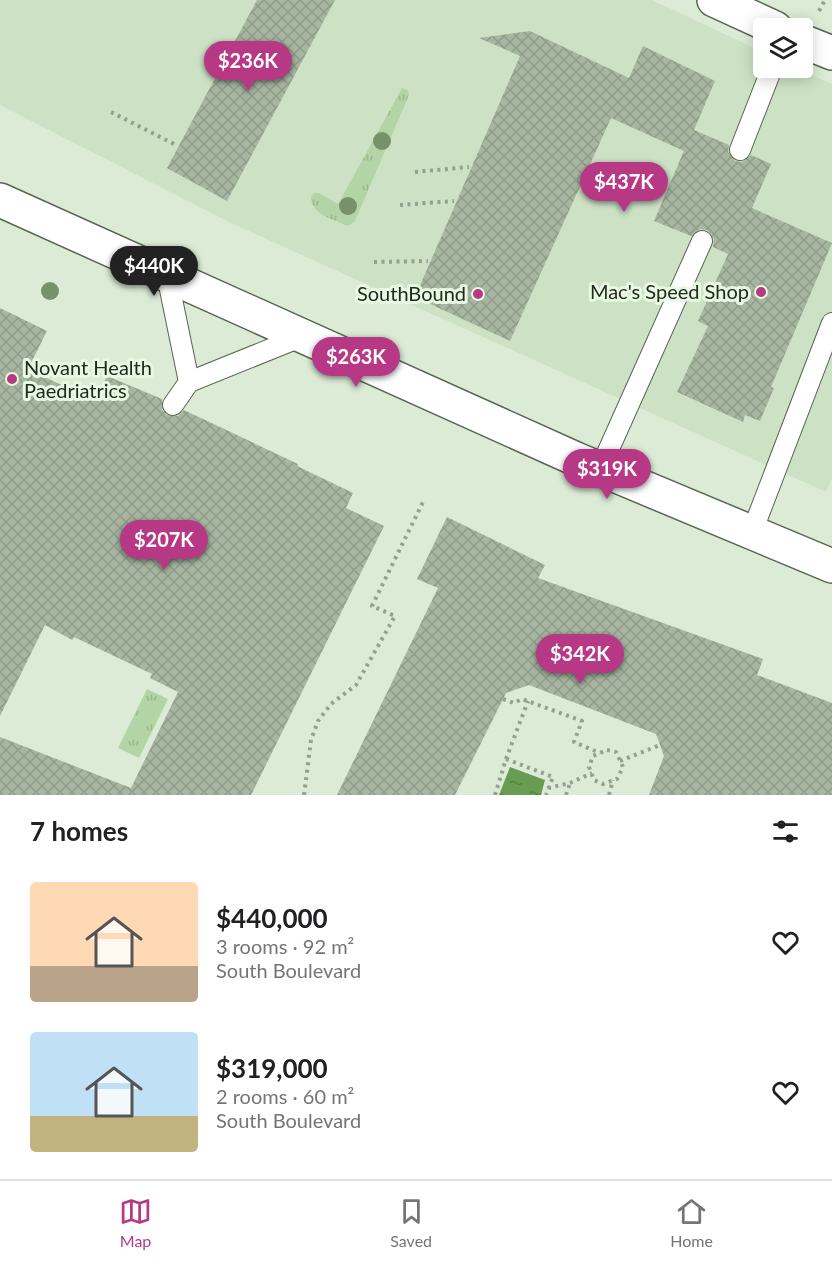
<!DOCTYPE html>
<html lang="en">
<head>
<meta charset="utf-8">
<style>
  :root { --surface:#fff; --page:#f6f6f6; --text:#202124; --muted:#757577; --line:#e0e0e0; --accent:#b73986 }
  body { margin:0; font-family:Lato,sans-serif; background:var(--page); color:var(--text); height:100vh; display:flex; flex-direction:column; font-size:22px; white-space:nowrap }
  * { box-sizing:border-box; margin:0 }
  p { font-size:20px; color:var(--muted) }
  .icon { flex:none; width:33px; height:33px; fill:none; stroke:currentColor; stroke-width:2; stroke-linecap:round; stroke-linejoin:round }
  .map { position:relative; height:795px; overflow:hidden }
  .panel { display:flex; flex-direction:column; background:var(--surface); flex:1 }
  .panel>* { flex:none }
  .tools { position:absolute; left:753px; top:18px; display:grid; gap:12px }
  .tools a { display:grid; place-items:center; width:60px; height:60px; border-radius:6px; background:var(--surface); box-shadow:0 3px 15px #0003; font-size:30px }
  .price { position:absolute; translate:-50% -51px; padding:0 14px; border-radius:21px; background:var(--accent); color:#fff; font-size:20px; line-height:39px; filter:drop-shadow(0 2px 3px #0008) }
  .price::after { content:''; position:absolute; left:50%; top:36px; width:18px; height:14px; margin-left:-9px; background:inherit; clip-path:polygon(0 0,100% 0,50% 100%) }
  .price.active { background:#222; color:#fff }
  ul { padding:0; list-style:none }
  li { display:flex; align-items:center; gap:18px; height:150px; padding:0 30px }
  li span { display:grid; place-items:center; flex:none; width:168px; height:120px; border-radius:6px; color:#555 }
  li>.icon { margin-inline-start:auto }
  span .icon { width:72px; height:72px; fill:#fffc; stroke-width:1 }
  li b { font-size:26px }
  h2 { display:flex; justify-content:space-between; align-items:center; height:72px; padding:0 30px; font-size:26px }
  .tab-bar { display:flex; justify-content:space-around; align-items:center; height:84px; border-top:2px solid var(--line); background:var(--surface); font-size:16px; color:var(--muted) }
  .tab-bar a { display:grid; justify-items:center; gap:3px }
  .tab-bar .active { color:var(--accent) }
  .map>svg:first-child { display:block }
  .built { fill:#cde2c5 }
  .grass { fill:url(#grass-tufts) }
  .water { fill:url(#water-ripples) }
  .building { fill:url(#building-cross-hatch) }
  .lines { fill:none; stroke-linecap:round; stroke-linejoin:round }
  .service-casing { stroke:#576552; stroke-width:22 }
  .minor-casing { stroke:#576552; stroke-width:36 }
  .secondary-casing { stroke:#576552; stroke-width:36 }
  .path { stroke:#94a090; stroke-width:4; stroke-dasharray:3 4.5; stroke-linecap:butt }
  .service { stroke:#fff; stroke-width:20 }
  .minor { stroke:#fff; stroke-width:33 }
  .secondary { stroke:#fff; stroke-width:33 }
  .tree { fill:#77926b }
  .poi-dot { fill:#b73986; stroke:#e8f9e2; stroke-width:2 }
  .labels { text-anchor:middle; stroke-width:6; stroke-linejoin:round; paint-order:stroke }
  .poi-label { font-size:20px; fill:#232921; stroke:#e8f9e2; text-anchor:end }
</style>
</head>
<body>
<div class="map">
<svg width="832" height="795" viewBox="0 0 832 795">
  <defs>
    <pattern id="grass-tufts" width="24" height="20" patternUnits="userSpaceOnUse" patternTransform="scale(1.5)"><rect width="24" height="20" fill="#b3d4a5"/><path d="M3 7l-1-3M5 7V3M7 7l1-3M15 17l-1-3M17 17v-4M19 17l1-3" fill="none" stroke="#9ab68e"/></pattern>
    <pattern id="water-ripples" width="26" height="14" patternUnits="userSpaceOnUse" patternTransform="scale(1.5)"><rect width="26" height="14" fill="#689d51"/><path d="M2 4q2-2 4 0t4 0M15 11q2-2 4 0t4 0" fill="none" stroke="#558043"/></pattern>
    <pattern id="building-cross-hatch" width="8" height="8" patternUnits="userSpaceOnUse" patternTransform="scale(1.5)"><rect width="8" height="8" fill="#a7b6a1"/><path d="M0 0l8 8M0 8l8-8" fill="none" stroke="#8f9c8a"/></pattern>
  </defs>
  <rect width="100%" height="100%" fill="#dbebd5"/>
  <polygon class="built" points="0,0 652,0 763,52 764,68 796,68 832,84 832,478 826,492 231,223 0,105"/>
  <g class="grass">
    <path d="M402 88 408 90 409 95 355 221 350 225H345C331 218 311 215 311 196L314 193H319L338 204Z"/>
    <polygon points="147,689 168,699 139,758 118,748"/>
  </g>
  <polygon class="water" points="510,767 545,780 541,795 499,795"/>
  <g class="building">
    <polygon points="257,0 335,0 227,201 167,168"/>
    <polygon points="530,31 629,78 643,46 715,81 694,130 729,145 728,152 735,161 742,162 751,155 771,164 752,208 832,243 771,387 774,388 760,421 745,415 743,422 677,392 708,326 698,321 728,254 713,247 714,239 707,230 700,229 695,232 691,236 654,221 686,146 684,151 611,118 510,341 415,297 520,56 479,38"/>
    <polygon points="0,308 47,331 28,369 95,401 107,376 162,399 162,410 167,415 178,416 184,410 298,464 297,466 353,493 346,508 384,526 251,795 0,795 0,737 131,788 178,692 150,678 152,674 74,637 72,640 45,625 0,716"/>
    <polygon points="447,517 545,565 538,578 763,659 757,675 832,703 832,795 649,795 664,756 656,734 529,685 506,693 455,795 337,795 438,588 417,579"/>
  </g>
  <g class="lines">
    <g class="service-casing">
      <g id="service">
        <polyline points="740,150 772,68"/>
        <polyline points="167,275 189,382"/>
        <polyline points="173,405 189,382 303,336"/>
        <polyline points="600,469 702,241"/>
        <polyline points="752,532 832,323"/>
      </g>
    </g>
    <g class="minor-casing">
      <g id="minor">
        <polyline points="714,0 775,28"/>
        <polyline points="802,41 832,53"/>
      </g>
    </g>
    <g class="secondary-casing">
      <polyline id="secondary" points="0,200 576,459 832,566"/>
    </g>
    <g class="path">
      <polyline points="819,11 825,0"/>
      <polyline points="111,112 176,145"/>
      <polyline points="415,172 469,167"/>
      <polyline points="400,205 454,201"/>
      <polyline points="374,262 428,261"/>
      <polyline points="503,699 514,703 522,699 582,721 574,742 600,753"/>
      <polygon points="607,750 616,752 623,767 617,779 603,784 594,780 589,767 593,756"/>
      <polyline points="506,759 553,777 546,795"/>
      <polyline points="620,761 660,745"/>
      <polyline points="548,788 570,783 592,773"/>
      <polyline points="304,795 311,740 318,721 331,704 356,685 395,616 372,606 423,502"/>
      <polyline points="495,795 506,759 528,701"/>
      <polyline points="566,795 570,783"/>
      <polyline points="609,795 613,780"/>
    </g>
    <use href="#service" class="service"/>
    <use href="#minor" class="minor"/>
    <use href="#secondary" class="secondary"/>
  </g>
  <g class="tree">
    <circle cx="382" cy="141" r="9"/>
    <circle cx="348" cy="206" r="9"/>
    <circle cx="50" cy="291" r="9"/>
  </g>
  <g class="poi-dot">
    <circle cx="761" cy="292" r="6"/>
    <circle cx="478" cy="294" r="6"/>
    <circle cx="12" cy="379" r="6"/>
  </g>
  <g class="labels">
    <g class="poi-label">
      <text x="749" y="299">Mac's Speed Shop</text>
      <text x="466" y="301">SouthBound</text>
      <text x="24" y="375" text-anchor="start">Novant Health<tspan x="24" dy="23">Paedriatrics</tspan></text>
    </g>
  </g>
</svg>
<div class="tools">
<a><svg class="icon" aria-label="layers" viewBox="0 0 24 24"><path d="M12 4l9 5-9 5-9-5zM3 14l9 5 9-5"/></svg></a>
</div>
<b class="price" style="left:248px;top:92px">$236K</b>
<b class="price" style="left:624px;top:213px">$437K</b>
<b class="price active" style="left:154px;top:297px">$440K</b>
<b class="price" style="left:356px;top:388px">$263K</b>
<b class="price" style="left:607px;top:500px">$319K</b>
<b class="price" style="left:164px;top:571px">$207K</b>
<b class="price" style="left:580px;top:685px">$342K</b>
</div>
<section class="panel">
<h2>7 homes<svg class="icon" aria-label="filters" viewBox="0 0 24 24"><path d="M4 7h16M4 17h16"/><circle cx="9" cy="7" r="2"/><circle cx="15" cy="17" r="2"/></svg></h2>
<ul>
<li><span style="background:linear-gradient(#ffd9b3 70%,#b9a48a 0)"><svg class="icon" aria-label="home" viewBox="0 0 24 24"><path d="M3 11l9-7 9 7M6 9v11h12V9"/></svg></span><div><b>$440,000</b><p>3 rooms · 92 m²</p><p>South Boulevard</p></div><svg class="icon" aria-label="heart" viewBox="0 0 24 24"><path d="M12 20l-8-8c-3-5 5-10 8-4 3-6 11-1 8 4z"/></svg></li>
<li><span style="background:linear-gradient(#bfe0f5 70%,#c2b280 0)"><svg class="icon" aria-label="home" viewBox="0 0 24 24"><path d="M3 11l9-7 9 7M6 9v11h12V9"/></svg></span><div><b>$319,000</b><p>2 rooms · 60 m²</p><p>South Boulevard</p></div><svg class="icon" aria-label="heart" viewBox="0 0 24 24"><path d="M12 20l-8-8c-3-5 5-10 8-4 3-6 11-1 8 4z"/></svg></li>
</ul>
</section>
<nav class="tab-bar">
<a class="active"><svg class="icon" aria-label="map" viewBox="0 0 24 24"><path d="M3 6l6-2 6 2 6-2v14l-6 2-6-2-6 2zM9 4v14M15 6v14"/></svg>Map</a>
<a><svg class="icon" aria-label="saved" viewBox="0 0 24 24"><path d="M7 4h10v16l-5-4-5 4z"/></svg>Saved</a>
<a><svg class="icon" aria-label="home" viewBox="0 0 24 24"><path d="M3 11l9-7 9 7M6 9v11h12V9"/></svg>Home</a>
</nav>
</body>
</html>
